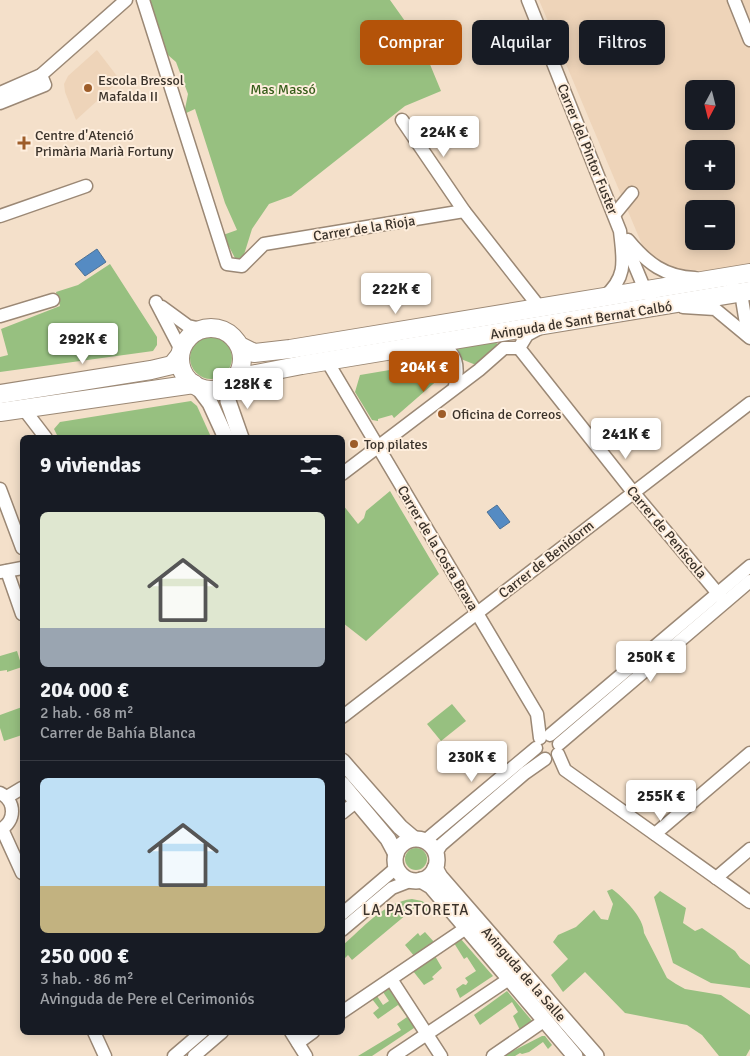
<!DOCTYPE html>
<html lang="es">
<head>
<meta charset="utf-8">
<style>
  :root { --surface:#171b24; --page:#242831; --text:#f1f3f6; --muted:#9ea1a6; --line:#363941; --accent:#b45309 }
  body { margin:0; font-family:Signika,sans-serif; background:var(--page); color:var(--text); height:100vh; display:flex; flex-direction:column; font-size:19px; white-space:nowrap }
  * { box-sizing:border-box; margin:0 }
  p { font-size:16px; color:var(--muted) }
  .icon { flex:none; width:28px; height:28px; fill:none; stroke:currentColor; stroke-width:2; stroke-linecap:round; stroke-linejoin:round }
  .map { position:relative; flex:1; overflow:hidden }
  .panel { position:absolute; left:20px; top:435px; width:325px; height:600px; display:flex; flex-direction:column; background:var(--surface); border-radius:8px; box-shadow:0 2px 12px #0003 }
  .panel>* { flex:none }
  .banner { position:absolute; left:360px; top:20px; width:315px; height:45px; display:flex; gap:10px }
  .needle { width:32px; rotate:187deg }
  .fabs { position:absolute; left:685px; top:80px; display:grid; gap:10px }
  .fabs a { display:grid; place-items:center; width:50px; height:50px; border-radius:8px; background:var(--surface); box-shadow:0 2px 12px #0003; font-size:25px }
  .price { position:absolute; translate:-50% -42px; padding:0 11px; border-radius:5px; background:#fff; color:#222; font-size:16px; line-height:32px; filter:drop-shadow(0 1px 2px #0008) }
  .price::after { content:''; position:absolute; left:50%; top:30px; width:15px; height:11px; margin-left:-8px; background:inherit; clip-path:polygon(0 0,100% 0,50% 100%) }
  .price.active { background:var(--accent); color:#fff }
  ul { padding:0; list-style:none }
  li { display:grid; align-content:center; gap:10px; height:265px; padding:0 20px }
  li+li { border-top:1px solid var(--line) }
  li span { display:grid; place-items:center; height:155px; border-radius:8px; color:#555 }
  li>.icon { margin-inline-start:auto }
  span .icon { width:90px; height:90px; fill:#fffc; stroke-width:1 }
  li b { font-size:21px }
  h2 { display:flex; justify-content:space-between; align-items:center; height:60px; padding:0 20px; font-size:21px }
  .chip { padding:0 18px; border-radius:8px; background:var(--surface); box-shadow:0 2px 12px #0003; font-size:18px; line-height:45px }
  .chip.active { background:var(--accent); color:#fff }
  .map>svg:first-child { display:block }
  .built { fill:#eed4b9; fill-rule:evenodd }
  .green { fill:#97c080 }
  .water { fill:#558bc3; stroke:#4d7195 }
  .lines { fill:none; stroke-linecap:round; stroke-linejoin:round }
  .minor-casing { stroke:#9b8875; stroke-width:15 }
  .tertiary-casing { stroke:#9b8875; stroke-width:18 }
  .secondary-casing { stroke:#9b8875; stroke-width:20 }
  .minor { stroke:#fff; stroke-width:12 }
  .tertiary { stroke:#fff; stroke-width:15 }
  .secondary { stroke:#fff; stroke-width:18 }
  .poi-dot { fill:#9e5d29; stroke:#feeedd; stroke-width:2 }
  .labels { text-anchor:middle; stroke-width:4; stroke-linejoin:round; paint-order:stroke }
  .poi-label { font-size:14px; fill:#3b332b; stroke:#feeedd; text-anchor:start }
  .park-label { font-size:14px; fill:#365d1a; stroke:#feeedd }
  .street-label { font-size:14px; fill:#3b332b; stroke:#feeedd }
  .neighbourhood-label { font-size:15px; letter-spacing:1px; fill:#3b332b; stroke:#feeedd }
</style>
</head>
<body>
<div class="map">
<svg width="750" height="1056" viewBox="0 0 750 1056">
  <rect width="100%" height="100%" fill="#f4e0ca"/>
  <g class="built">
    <path d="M539 0H750V264L704 271 669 268 646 254ZM694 89H726V121H694ZM694 149H726V181H694ZM694 209H726V241H694Z"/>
    <polygon points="97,50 120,80 76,120 65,92 64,84 68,76"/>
  </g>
  <g class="green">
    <polygon points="144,0 390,0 422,45 441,91 405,106 291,196 269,204 252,229 242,261 236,260 223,235 237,230 225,203 195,109 184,114 188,94 176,62 161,49"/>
    <polygon points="110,264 157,337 157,345 153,351 0,372 0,357 8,355 1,329 60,306 56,292 78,285"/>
    <circle cx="211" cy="358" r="21"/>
    <polygon points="495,342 499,345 476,365 461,359 456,351 458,347"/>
    <polygon points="443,361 448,365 448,371 394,418 392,415 378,419 378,421 372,420 355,392 360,375"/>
    <polygon points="191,401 197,406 211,437 58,437 54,429 60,422"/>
    <polygon points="390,491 439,574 366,641 343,623 343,505 358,524 364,518 366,511"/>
    <polygon points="17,651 22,667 7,672 7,670 0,671 0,656"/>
    <polygon points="452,704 466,721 441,741 427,724"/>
    <polygon points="22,707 22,735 4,741 0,728 0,715"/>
    <circle cx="416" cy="859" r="11"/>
    <path d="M612 889C624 898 644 918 644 933L667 978 676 984 685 989 721 995 750 1015V1049L746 1056H719L702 1035 687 1025 625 1013 585 972 563 992 551 975 568 959 553 942 558 935 576 927 594 910 601 919 608 920 613 904 607 891Z"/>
    <polygon points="660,891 686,908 683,923 695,931 702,928 735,951 740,958 750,965 750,988 711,983 673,963 654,897"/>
    <path d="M412 899 422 901 435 909 429 914 419 904 352 960 348 955 343 960V945C363 928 384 902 412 899Z"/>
    <polygon points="425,932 434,942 441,937 442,938 415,957 405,945 418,933 420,936"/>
    <polygon points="460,938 493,976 460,998 456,989 463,984 466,985 468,982 465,978 476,971 467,957 464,959 454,943"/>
    <polygon points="435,956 442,968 432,977 434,979 424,985 413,971"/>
    <polygon points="388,989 390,989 415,1025 414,1028 372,1056 358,1056 401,1030 397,1024 407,1017 398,1005 378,1019 373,1013 379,1008 372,999 377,996 383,1005 389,1001 383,992"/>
    <polygon points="507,991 533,1022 521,1032 513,1016 518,1012 512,1002 480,1025 474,1015"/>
    <polygon points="542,1036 545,1036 552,1045 548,1049 543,1042 529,1052 522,1054 520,1053 515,1056 503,1056"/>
  </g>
  <g class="water">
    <polygon points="97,249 106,262 85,276 75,264"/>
    <polygon points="497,505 510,522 500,529 487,512"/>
  </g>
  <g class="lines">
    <g class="minor-casing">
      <g id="minor">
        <polyline points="143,0 227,264 242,266 264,244 464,211"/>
        <path d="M528 0 620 231C623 259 628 277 604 297"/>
        <polyline points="734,0 750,40"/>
        <polyline points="0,93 41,75 126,0"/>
        <polyline points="0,103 45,85 41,75"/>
        <polyline points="402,120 464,211 540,308"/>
        <polyline points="614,215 632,193"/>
        <polyline points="0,216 86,186"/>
        <path d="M628 240C647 263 665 277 695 278"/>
        <polyline points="625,242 645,290 651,295"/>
        <polyline points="732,288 742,299 748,336"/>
        <polyline points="156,302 181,350"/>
        <polyline points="162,307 188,326 201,329"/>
        <polyline points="683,307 715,309 750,338"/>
        <polyline points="0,316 53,300"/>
        <polyline points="540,328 527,335 519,348 633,492 725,602"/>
        <path d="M438 342C457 353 459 365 455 386"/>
        <polyline points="327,361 537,714 540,738"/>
        <polyline points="23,408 46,438"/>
        <polyline points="342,474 479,370 504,348 519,348"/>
        <polyline points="0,489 22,548"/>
        <polyline points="7,571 22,614"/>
        <polyline points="0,572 22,568"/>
        <polyline points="342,717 750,403"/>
        <polyline points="550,735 750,566"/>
        <polyline points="559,744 750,581"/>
        <polyline points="558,754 565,770 750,902"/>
        <path d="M0 793C16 801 16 821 0 830"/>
        <polyline points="7,797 22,788"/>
        <polyline points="342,813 357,801"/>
        <polyline points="2,829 22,873"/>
        <polyline points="655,834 750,753"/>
        <polyline points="426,840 536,748"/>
        <polyline points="436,853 441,845 525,773 545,759"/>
        <polyline points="716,878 750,849"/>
        <polyline points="342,914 396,868"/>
        <polyline points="342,930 392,888 410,881"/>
        <polyline points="391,979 441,1056"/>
        <polyline points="342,1012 466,928"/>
        <polyline points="94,1032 105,1056"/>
        <polyline points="291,1032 306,1056"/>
        <polyline points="298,1043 313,1032"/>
        <polyline points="174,1056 202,1032"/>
        <polyline points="194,1056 222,1032"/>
        <polyline points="394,1056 509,979"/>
        <polyline points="493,1056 545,1020"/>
      </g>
    </g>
    <g class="tertiary-casing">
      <g id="tertiary">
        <polyline points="229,384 228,401 241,438"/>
        <polyline points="198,387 210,403 226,438"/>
        <polyline points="342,761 400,827 413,838"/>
        <polyline points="342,784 388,839 396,854"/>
        <circle cx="416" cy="860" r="21"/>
        <polyline points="435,868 440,877 596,1056"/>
        <polyline points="421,880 431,886 575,1056"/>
      </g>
    </g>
    <g class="secondary-casing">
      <g id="secondary">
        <circle cx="211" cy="359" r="31"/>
        <polyline points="240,346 254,353 290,349 750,273"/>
        <polyline points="235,378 302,365 750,291"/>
        <polyline points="0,394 151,370 172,365 180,355"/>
        <polyline points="0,412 194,384"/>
      </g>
    </g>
    <use href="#minor" class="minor"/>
    <use href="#tertiary" class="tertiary"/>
    <use href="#secondary" class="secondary"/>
  </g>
  <g class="poi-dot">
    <circle cx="88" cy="88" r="5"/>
    <path d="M21.5 135.5h5v5h5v5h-5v5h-5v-5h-5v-5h5z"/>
    <circle cx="442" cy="414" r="5"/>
    <circle cx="354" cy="444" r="5"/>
  </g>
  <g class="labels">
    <g class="poi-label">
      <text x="98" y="85">Escola Bressol<tspan x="98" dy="16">Mafalda II</tspan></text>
      <text x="35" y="140">Centre d'Atenció<tspan x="35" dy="16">Primària Marià Fortuny</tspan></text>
      <text x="452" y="419">Oficina de Correos</text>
      <text x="364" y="449">Top pilates</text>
    </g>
    <g class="park-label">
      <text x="283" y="94">Mas Massó</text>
    </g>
    <g class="street-label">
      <text transform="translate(588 149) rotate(68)" y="5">Carrer del Pintor Fuster</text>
      <text transform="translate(364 228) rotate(-9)" y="5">Carrer de la Rioja</text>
      <text transform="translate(581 320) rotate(-9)" y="5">Avinguda de Sant Bernat Calbó</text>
      <text transform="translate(667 532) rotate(50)" y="5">Carrer de Peníscola</text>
      <text transform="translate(438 548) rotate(59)" y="5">Carrer de la Costa Brava</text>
      <text transform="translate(546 559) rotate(-38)" y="5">Carrer de Benidorm</text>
      <text transform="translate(524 974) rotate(49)" y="5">Avinguda de la Salle</text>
    </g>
    <g class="neighbourhood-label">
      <text x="416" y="915">LA PASTORETA</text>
    </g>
  </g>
</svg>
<div class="fabs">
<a><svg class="needle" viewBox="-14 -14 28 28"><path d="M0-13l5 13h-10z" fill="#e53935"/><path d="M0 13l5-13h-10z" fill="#9ea1a6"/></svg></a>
<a>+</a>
<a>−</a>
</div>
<b class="price" style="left:444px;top:158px">224K €</b>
<b class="price" style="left:396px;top:315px">222K €</b>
<b class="price" style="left:83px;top:365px">292K €</b>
<b class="price active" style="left:424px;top:393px">204K €</b>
<b class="price" style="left:248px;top:410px">128K €</b>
<b class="price" style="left:626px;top:460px">241K €</b>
<b class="price" style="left:651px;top:683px">250K €</b>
<b class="price" style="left:472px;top:783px">230K €</b>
<b class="price" style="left:661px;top:822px">255K €</b>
<div class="banner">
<a class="chip active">Comprar</a>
<a class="chip">Alquilar</a>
<a class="chip">Filtros</a>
</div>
<section class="panel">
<h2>9 viviendas<svg class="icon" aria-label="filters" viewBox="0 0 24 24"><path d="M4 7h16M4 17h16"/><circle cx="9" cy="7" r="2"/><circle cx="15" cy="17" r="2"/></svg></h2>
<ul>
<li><span style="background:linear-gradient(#dfe7d0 75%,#9aa5b1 0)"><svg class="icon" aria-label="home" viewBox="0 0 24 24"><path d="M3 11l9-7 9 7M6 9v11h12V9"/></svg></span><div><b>204 000 €</b><p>2 hab. · 68 m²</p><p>Carrer de Bahía Blanca</p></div></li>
<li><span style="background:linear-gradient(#bfe0f5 70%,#c2b280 0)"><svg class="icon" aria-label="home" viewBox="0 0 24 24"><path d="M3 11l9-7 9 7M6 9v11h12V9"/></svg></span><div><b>250 000 €</b><p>3 hab. · 86 m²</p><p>Avinguda de Pere el Cerimoniós</p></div></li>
</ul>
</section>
</div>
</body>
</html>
